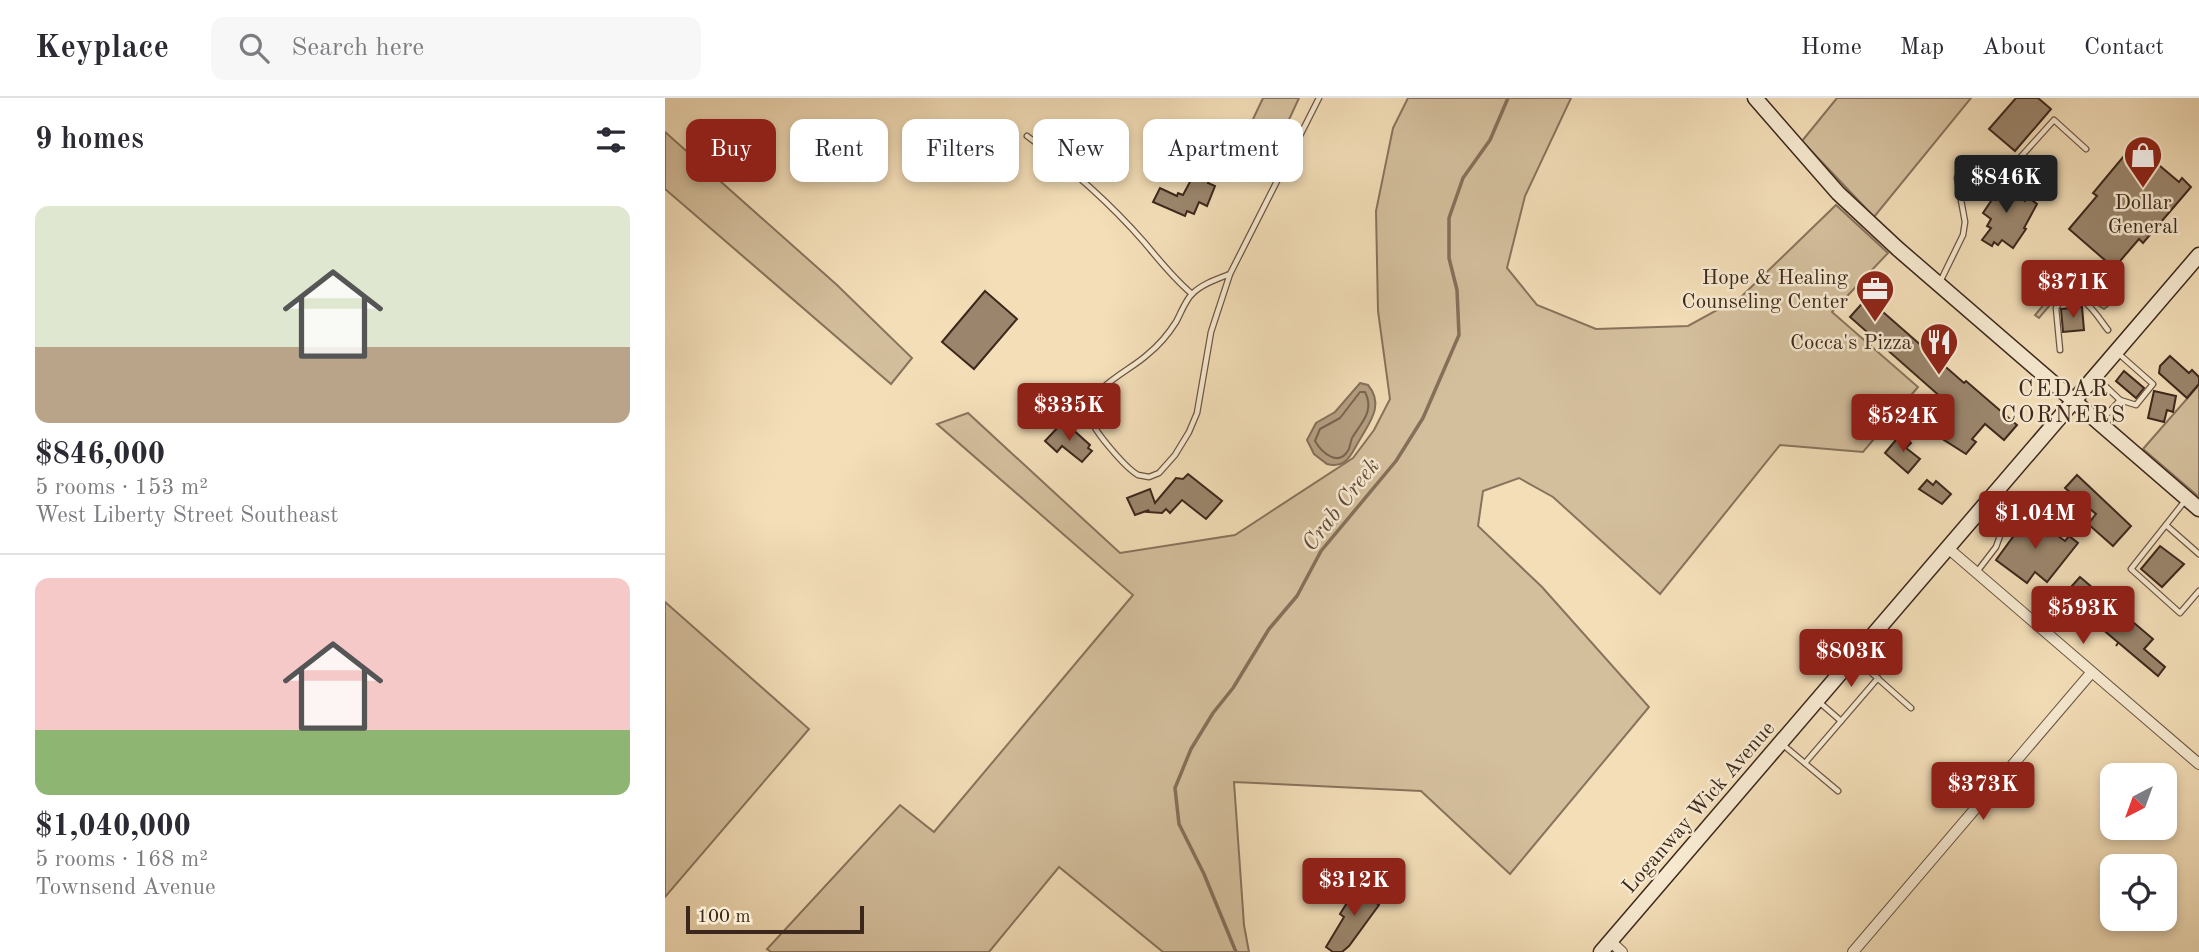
<!DOCTYPE html>
<html lang="en">
<head>
<meta charset="utf-8">
<style>
  :root { --surface:#fff; --page:#f7f7f7; --text:#2b2b33; --muted:#7c7c81; --line:#e1e1e2; --accent:#8f2418 }
  body { margin:0; font-family:"Old Standard TT",serif; background:var(--page); color:var(--text); height:100vh; display:flex; flex-direction:column; font-size:26px; white-space:nowrap }
  * { box-sizing:border-box; margin:0 }
  p { font-size:23px; color:var(--muted) }
  .icon { flex:none; width:38px; height:38px; fill:none; stroke:currentColor; stroke-width:2; stroke-linecap:round; stroke-linejoin:round }
  .map { position:relative; flex:1; overflow:hidden }
  .sheet { display:flex; flex-direction:column; background:var(--surface); width:665px }
  .sheet>* { flex:none }
  .top-card { position:absolute; left:21px; top:21px; width:665px; height:63px; display:flex; gap:14px }
  .needle { width:46px; rotate:221deg }
  .tools { position:absolute; left:1435px; top:665px; display:grid; gap:14px }
  .tools a { display:grid; place-items:center; width:77px; height:77px; border-radius:14px; background:var(--surface); box-shadow:0 4px 10px #0003; font-size:35px }
  .scale { position:absolute; left:21px; bottom:18px; width:178px; box-sizing:border-box; padding-left:7px; border:4px solid #3c271c; border-top:0; font-size:19px; line-height:24px; white-space:nowrap; color:#3c271c; -webkit-text-stroke:5px #f7ead1; paint-order:stroke }
  .price { position:absolute; translate:-50% -60px; padding:0 16px; border-radius:7px; background:var(--accent); color:#fff; font-size:23px; line-height:46px; filter:drop-shadow(0 2px 4px #0008) }
  .price::after { content:''; position:absolute; left:50%; top:42px; width:21px; height:16px; margin-left:-10px; background:inherit; clip-path:polygon(0 0,100% 0,50% 100%) }
  .price.current { background:#222; color:#fff }
  ul { padding:0; list-style:none }
  li { display:grid; align-content:center; gap:14px; height:371px; padding:0 35px }
  li+li { border-top:2px solid var(--line) }
  li span { display:grid; place-items:center; height:217px; border-radius:14px; color:#555 }
  li>.icon { margin-inline-start:auto }
  span .icon { width:126px; height:126px; fill:#fffc; stroke-width:1 }
  li b { font-size:30px }
  h2 { display:flex; justify-content:space-between; align-items:center; height:84px; padding:0 35px; font-size:30px }
  .chip { padding:0 24px; border-radius:14px; background:var(--surface); box-shadow:0 4px 10px #0003; font-size:24px; line-height:63px }
  .chip.current { background:var(--accent); color:#fff }
  header { display:flex; align-items:center; gap:42px; box-sizing:border-box; height:98px; padding:0 35px; background:var(--surface); border-bottom:2px solid var(--line) }
  header strong { font-size:33px }
  nav { display:flex; gap:38px; margin-inline-start:auto; font-size:24px }
  .search { width:490px; height:63px; background:var(--page); display:flex; align-items:center; gap:18px; box-sizing:border-box; padding:0 24px; border-radius:14px; color:var(--muted); font-size:26px }
  main { display:flex; flex:1; min-height:0 }
  .map>svg:first-child { display:block }
  .green { fill:#d4bf9d; stroke:#88735c; stroke-width:2 }
  .water { fill:#b5a083; stroke:#85705a; stroke-width:2 }
  .lines { fill:none; stroke-linecap:round; stroke-linejoin:round }
  .shore { stroke:#786450; stroke-width:2 }
  .stream { stroke:#85705a; stroke-width:3.5 }
  .building { fill:#9b866d; stroke:#3c271c; stroke-width:2 }
  .lane-casing { stroke:#6a5543; stroke-width:7 }
  .street-casing { stroke:#6a5543; stroke-width:12 }
  .secondary-casing { stroke:#3c271c; stroke-width:17 }
  .path { stroke:#3c271c; stroke-width:2; stroke-dasharray:5 3.5; stroke-linecap:butt }
  .lane { stroke:#f7ead1; stroke-width:4.5 }
  .street { stroke:#f7ead1; stroke-width:10 }
  .secondary { stroke:#f7ead1; stroke-width:14 }
  .labels { text-anchor:middle; stroke-width:5; stroke-linejoin:round; paint-order:stroke }
  .poi-label { font-size:21px; fill:#3c271c; stroke:#f7ead1; text-anchor:end }
  .street-label { font-size:21px; fill:#3c271c; stroke:#f7ead1 }
  .neighbourhood-label { font-size:23px; letter-spacing:2px; fill:#3c271c; stroke:#f7ead1 }
  .water-label { font-size:23px; font-style:italic; fill:#604b3b; stroke:#f7ead1 }
</style>
</head>
<body>
<header>
<strong>Keyplace</strong>
<div class="search"><svg class="icon" aria-label="search" viewBox="0 0 24 24"><circle cx="10" cy="10" r="6"/><path d="M15 15l6 6"/></svg>Search here</div>
<nav><a>Home</a><a>Map</a><a>About</a><a>Contact</a></nav>
</header>
<main>
<section class="sheet">
<h2>9 homes<svg class="icon" aria-label="filters" viewBox="0 0 24 24"><path d="M4 7h16M4 17h16"/><circle cx="9" cy="7" r="2"/><circle cx="15" cy="17" r="2"/></svg></h2>
<ul>
<li><span style="background:linear-gradient(#dfe7d0 65%,#b9a48a 0)"><svg class="icon" aria-label="home" viewBox="0 0 24 24"><path d="M3 11l9-7 9 7M6 9v11h12V9"/></svg></span><div><b>$846,000</b><p>5 rooms · 153 m²</p><p>West Liberty Street Southeast</p></div></li>
<li><span style="background:linear-gradient(#f6c9c9 70%,#8fb573 0)"><svg class="icon" aria-label="home" viewBox="0 0 24 24"><path d="M3 11l9-7 9 7M6 9v11h12V9"/></svg></span><div><b>$1,040,000</b><p>5 rooms · 168 m²</p><p>Townsend Avenue</p></div></li>
</ul>
</section>
<div class="map">
<svg width="1534" height="854" viewBox="0 0 1534 854">
  <rect width="100%" height="100%" fill="#f3deb8"/>
  <filter id="stains"><feTurbulence type="fractalNoise" baseFrequency=".00286" numOctaves="4"/><feColorMatrix values="0 0 0 0 .2 0 0 0 0 .09 0 0 0 0 .02 0 0 0 .5 -.17"/></filter>
  <radialGradient id="worn" r=".72"><stop offset=".6" stop-color="#630" stop-opacity="0"/><stop offset="1" stop-color="#630" stop-opacity=".3"/></radialGradient>
  <g class="green">
    <polygon points="598,0 634,0 611,50 581,36"/>
    <polygon points="743,0 906,0 860,98 842,170 872,207 931,231 1023,228 1076,199 1171,107 1223,155 1167,214 1253,289 1198,354 1115,347 995,496 888,399 854,380 818,393 813,428 877,489 984,609 845,776 756,693 569,684 579,827 584,854 498,854 394,769 324,854 106,854 102,851 235,707 269,734 468,497 272,326 303,315 455,455 570,437 688,360 709,332 725,301 713,213 711,113 728,30"/>
    <polygon points="1172,0 1306,0 1209,119 1137,43"/>
    <polygon points="0,34 172,187 247,260 226,286 0,91"/>
    <polygon points="1408,172 1449,203 1439,211 1419,198 1402,194 1390,201 1374,220 1370,217"/>
    <polygon points="1534,287 1534,399 1478,351"/>
    <polygon points="0,504 144,631 0,799"/>
  </g>
  <path class="water" d="M695 285 703 287C720 307 704 325 694 343 686 356 682 371 662 366L649 356 642 342 651 325 670 314Z"/>
  <g class="lines">
    <path class="shore" d="M695 294H700C710 313 696 325 687 340 686 343 685 347 684 351 674 370 657 355 650 343L655 331 675 320Z"/>
    <polyline class="stream" points="571,854 539,776 514,726 510,690 526,651 548,615 568,590 604,531 632,498 656,453 731,363 758,320 794,237 792,192 784,160 784,120 798,80 825,42 843,0"/>
  </g>
  <g class="building">
    <polygon points="1351,0 1373,0 1386,11 1350,53 1324,31"/>
    <polygon points="1469,46 1514,84 1517,80 1526,89 1478,145 1474,141 1449,170 1404,131 1432,98 1428,95"/>
    <polygon points="535,65 549,72 543,85 550,88 542,108 534,104 529,116 522,113 520,118 488,104 495,90 512,98 513,95 518,97"/>
    <polygon points="1329,81 1360,103 1363,99 1372,106 1359,130 1361,131 1348,150 1337,142 1333,147 1329,144 1327,148 1317,142 1326,130 1322,128 1326,121 1318,115 1326,103 1318,97"/>
    <polygon points="320,193 352,221 309,271 277,244"/>
    <polygon points="1202,200 1299,285 1301,283 1352,327 1339,342 1320,326 1307,341 1311,344 1301,356 1276,340 1279,337 1269,328 1286,308 1185,219"/>
    <polygon points="1417,209 1419,232 1398,234 1396,211"/>
    <polygon points="1505,258 1524,275 1527,272 1534,279 1534,286 1522,300 1494,275 1495,268"/>
    <polygon points="1459,273 1479,290 1471,300 1451,283"/>
    <polygon points="1489,293 1511,298 1508,314 1502,312 1499,324 1483,320"/>
    <polygon points="396,326 403,333 406,330 425,347 423,350 427,353 417,364 397,348 392,354 380,343"/>
    <polygon points="1236,336 1246,345 1241,350 1255,361 1243,375 1220,355"/>
    <polygon points="523,376 557,403 541,421 517,402 505,415 501,411 497,415 482,414 484,412 470,417 462,400 485,391 490,405 511,380 518,381"/>
    <polygon points="1412,377 1466,428 1448,448 1423,426 1431,416 1400,390"/>
    <polygon points="1262,382 1268,387 1271,383 1286,396 1277,406 1254,391"/>
    <polygon points="1364,417 1400,443 1404,438 1413,445 1382,484 1370,474 1362,485 1331,462"/>
    <polygon points="1495,448 1519,466 1497,489 1476,471"/>
    <polygon points="1415,479 1488,541 1479,551 1500,569 1493,578 1398,498"/>
    <polygon points="699,785 711,793 706,801 714,807 684,848 677,854 668,854 661,849 679,819 675,816 692,789 695,791"/>
  </g>
  <g class="lines">
    <g class="lane-casing">
      <g id="lane">
        <path d="M362 38C404 69 444 104 479 144 495 163 508 180 527 196"/>
        <path d="M565 176C552 181 537 186 527 196 520 203 516 215 511 224 504 235 493 248 483 256 468 271 423 290 424 315 424 329 461 370 473 377L484 379 494 375 510 357 524 334 532 315 546 234 565 176 654 0"/>
        <path d="M1276 182 1298 137 1300 124 1292 80C1301 56 1325 68 1343 73L1389 22 1421 51"/>
        <path d="M1395 252 1391 210 1398 200C1420 194 1431 217 1443 232"/>
        <polyline points="1433,281 1455,302"/>
        <polyline points="1437,322 1455,302 1471,307 1488,286 1454,256"/>
        <polyline points="1519,404 1466,471 1515,515 1534,493"/>
        <polyline points="1501,427 1534,456"/>
        <polyline points="1311,475 1331,449 1344,413 1331,396"/>
        <polyline points="1192,562 1246,610"/>
        <polyline points="1153,603 1176,623"/>
        <polyline points="1117,646 1173,693"/>
        <polyline points="1140,665 1213,580"/>
      </g>
    </g>
    <g class="street-casing">
      <g id="street">
        <polyline points="1284,451 1534,666"/>
        <polyline points="945,843 957,854"/>
        <polyline points="1188,854 1426,575"/>
      </g>
    </g>
    <g class="secondary-casing">
      <g id="secondary">
        <polyline points="1090,0 1173,95 1233,151 1534,411"/>
        <polyline points="936,854 1534,157"/>
      </g>
    </g>
    <g class="path">
      <polyline points="1414,517 1417,514"/>
      <polyline points="1451,548 1453,545"/>
    </g>
    <use href="#lane" class="lane"/>
    <use href="#street" class="street"/>
    <use href="#secondary" class="secondary"/>
  </g>
  <defs>
    <g id="shop-pin" transform="scale(2.0125)"><path d="M0 17L-7.5 6A9.5 9.5 0 1 1 7.5 6Z" fill="#8f2418" stroke="#f7ead1"/><path d="M-5-2.5h2.3a2.7 3.5 0 0 1 5.4 0H5L5.5 6h-11ZM-1.5-2.5h3a1.5 2.3 0 0 0-3 0Z" fill="#fff"/></g>
    <g id="office-pin" transform="scale(2.0125)"><path d="M0 17L-7.5 6A9.5 9.5 0 1 1 7.5 6Z" fill="#8f2418" stroke="#f7ead1"/><path d="M-6-3h4V-5.5h4V-3h4V5H-6ZM-1-4.5V-3h2v-1.5ZM-6 0V1H6V0Z" fill="#fff"/></g>
    <g id="restaurant-pin" transform="scale(2.0125)"><path d="M0 17L-7.5 6A9.5 9.5 0 1 1 7.5 6Z" fill="#8f2418" stroke="#f7ead1"/><path d="M-5-6h1v4h1v-4h1v4h1v-4h1v5L-1.5 .5V6h-2V.5L-5-1ZM5-6V6H3V1.5H1.5Q1.5-4 5-6Z" fill="#fff"/></g>
  </defs>
  <g fill-rule="evenodd">
    <use href="#shop-pin" x="1478" y="57"/>
    <use href="#office-pin" x="1210" y="191"/>
    <use href="#restaurant-pin" x="1274" y="244"/>
  </g>
  <g class="labels">
    <g class="poi-label">
      <text x="1478" y="111" text-anchor="middle">Dollar<tspan x="1478" dy="24">General</tspan></text>
      <text x="1183" y="186">Hope &amp; Healing<tspan x="1183" dy="24">Counseling Center</tspan></text>
      <text x="1247" y="251">Cocca's Pizza</text>
    </g>
    <g class="street-label">
      <text transform="translate(1033 709) rotate(-49)" y="7">Loganway Wick Avenue</text>
    </g>
    <g class="neighbourhood-label">
      <text x="1399" y="298">CEDAR<tspan x="1399" dy="26">CORNERS</tspan></text>
    </g>
    <g class="water-label">
      <text transform="translate(675 406) rotate(-52)" y="8">Crab Creek</text>
    </g>
  </g>
  <rect width="100%" height="100%" filter="url(#stains)"/>
  <rect width="100%" height="100%" fill="url(#worn)"/>
</svg>
<div class="tools">
<a><svg class="needle" viewBox="-14 -14 28 28"><path d="M0-13l5 13h-10z" fill="#e53935"/><path d="M0 13l5-13h-10z" fill="#7c7c81"/></svg></a>
<a><svg class="icon" aria-label="locate" viewBox="0 0 24 24"><circle cx="12" cy="12" r="6"/><path d="M12 2v4M12 18v4M2 12h4M18 12h4"/></svg></a>
</div>
<div class="scale">100 m</div>
<b class="price current" style="left:1341px;top:117px">$846K</b>
<b class="price" style="left:1408px;top:222px">$371K</b>
<b class="price" style="left:404px;top:345px">$335K</b>
<b class="price" style="left:1238px;top:356px">$524K</b>
<b class="price" style="left:1370px;top:453px">$1.04M</b>
<b class="price" style="left:1418px;top:548px">$593K</b>
<b class="price" style="left:1186px;top:591px">$803K</b>
<b class="price" style="left:1318px;top:724px">$373K</b>
<b class="price" style="left:689px;top:820px">$312K</b>
<div class="top-card">
<a class="chip current">Buy</a>
<a class="chip">Rent</a>
<a class="chip">Filters</a>
<a class="chip">New</a>
<a class="chip">Apartment</a>
</div>
</div>
</main>
</body>
</html>
